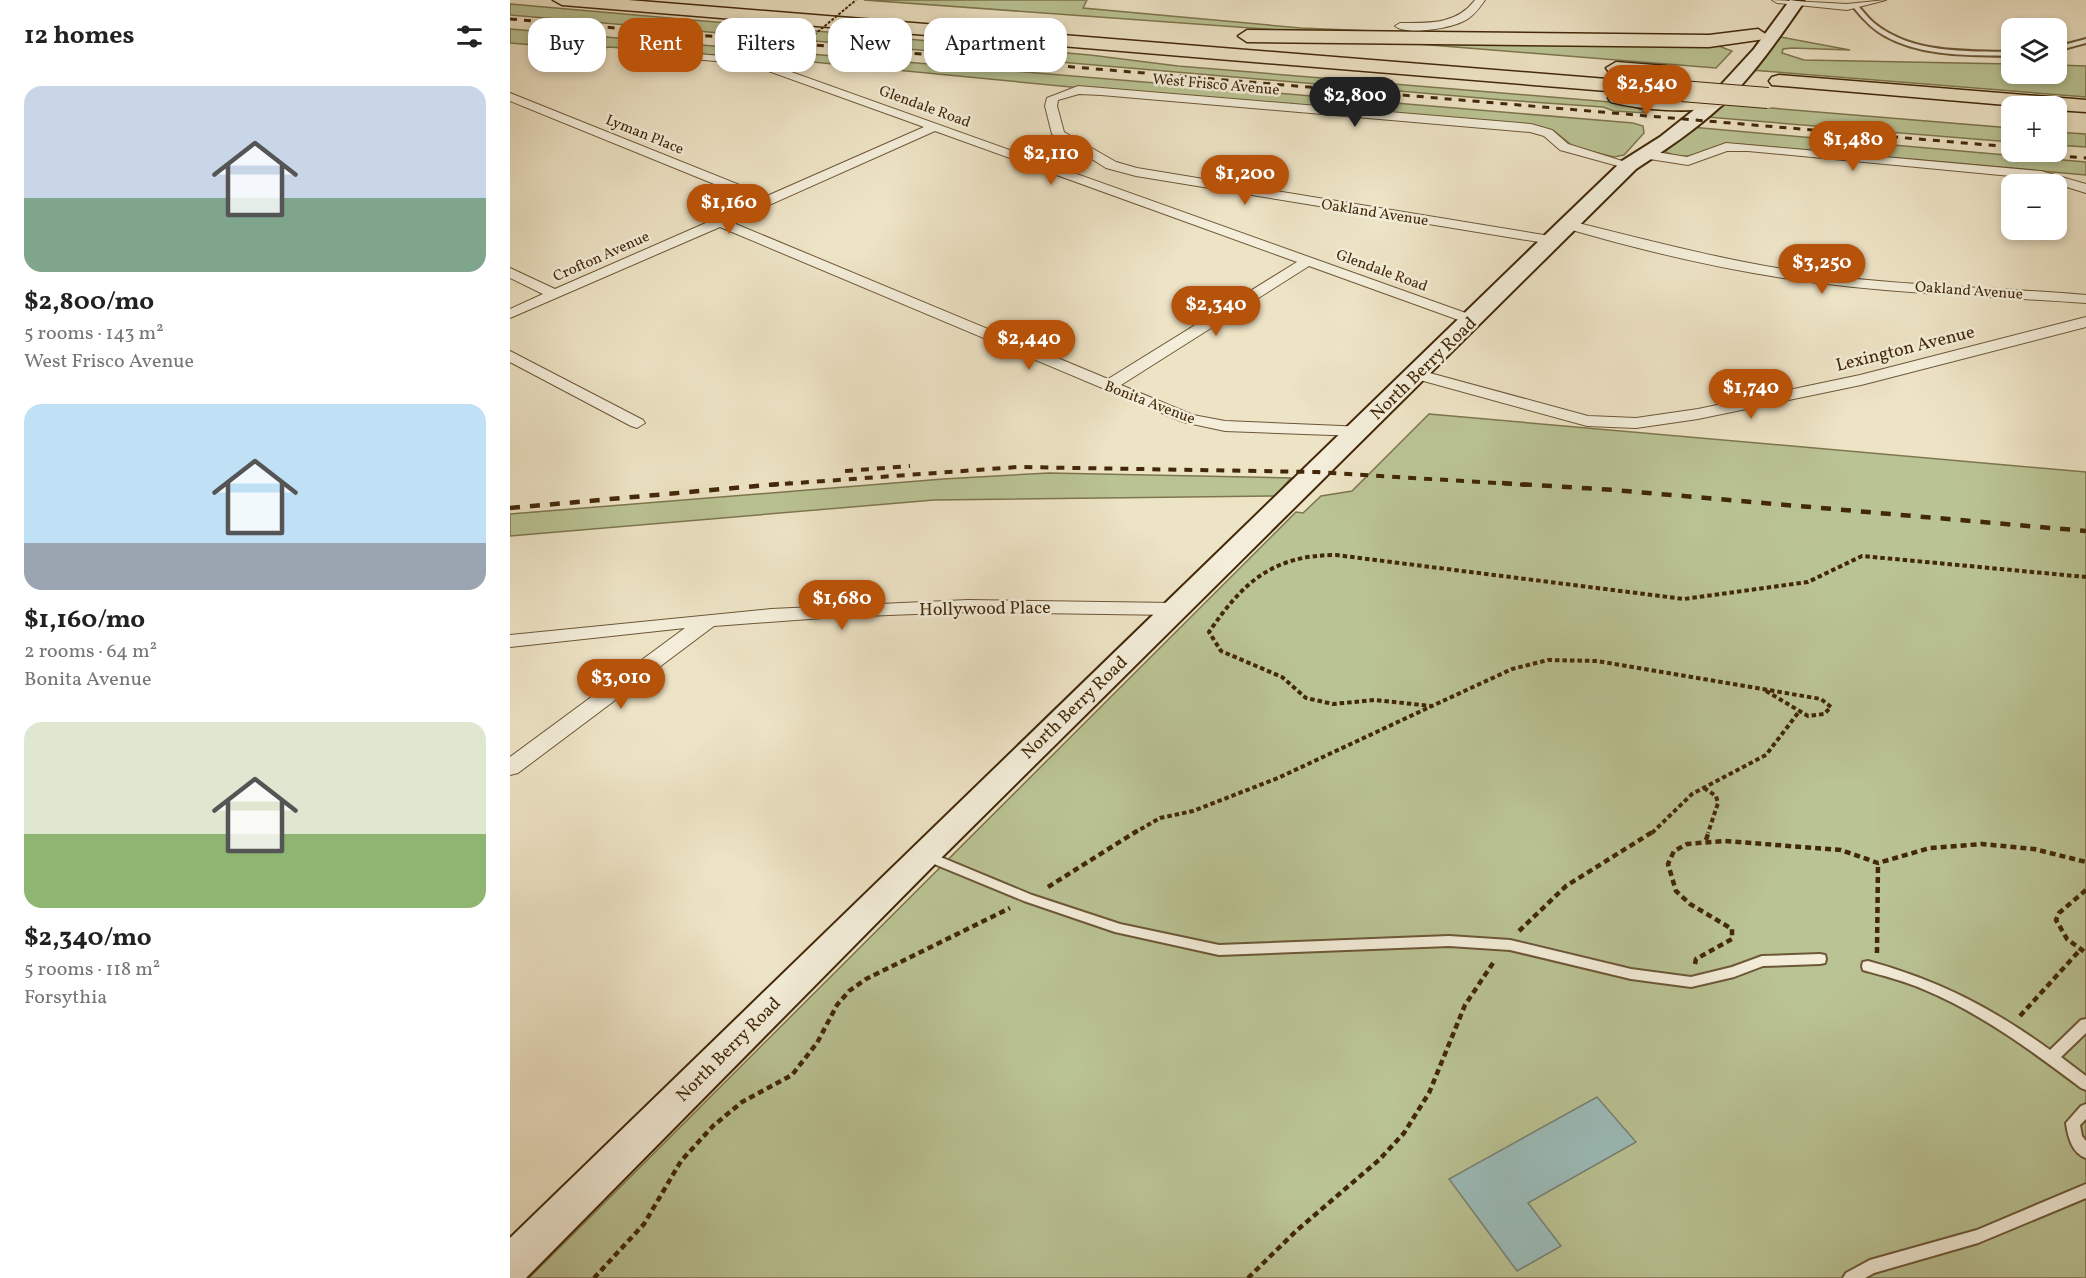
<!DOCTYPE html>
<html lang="en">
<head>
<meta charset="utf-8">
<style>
  :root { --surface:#fff; --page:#f2f2f2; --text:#222; --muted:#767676; --accent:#b45309 }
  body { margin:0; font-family:Vollkorn,serif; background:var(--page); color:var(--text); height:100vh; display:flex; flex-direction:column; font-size:22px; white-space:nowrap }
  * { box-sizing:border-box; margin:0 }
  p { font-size:20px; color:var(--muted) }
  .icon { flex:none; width:33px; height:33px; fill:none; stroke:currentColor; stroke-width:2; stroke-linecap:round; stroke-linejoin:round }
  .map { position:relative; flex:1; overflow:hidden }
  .side { display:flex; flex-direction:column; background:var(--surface); width:510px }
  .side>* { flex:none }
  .banner { position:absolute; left:18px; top:18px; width:570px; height:54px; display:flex; gap:12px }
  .controls { position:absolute; left:1491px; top:18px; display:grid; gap:12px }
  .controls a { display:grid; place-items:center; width:66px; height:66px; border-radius:12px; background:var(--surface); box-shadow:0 3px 9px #0003; font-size:30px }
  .price { position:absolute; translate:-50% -51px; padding:0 14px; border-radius:21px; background:var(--accent); color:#fff; font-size:20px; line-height:39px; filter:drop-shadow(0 2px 3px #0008) }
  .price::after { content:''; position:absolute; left:50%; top:36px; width:18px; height:14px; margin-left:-9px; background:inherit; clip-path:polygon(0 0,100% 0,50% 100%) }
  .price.active { background:#222; color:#fff }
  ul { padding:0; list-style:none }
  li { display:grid; align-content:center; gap:12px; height:318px; padding:0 24px }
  li span { display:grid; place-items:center; height:186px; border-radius:18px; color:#555 }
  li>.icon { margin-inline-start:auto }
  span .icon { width:108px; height:108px; fill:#fffc; stroke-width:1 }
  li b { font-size:26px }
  h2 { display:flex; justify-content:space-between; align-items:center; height:72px; padding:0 24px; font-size:26px }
  .tag { padding:0 21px; border-radius:18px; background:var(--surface); box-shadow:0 3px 9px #0003; font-size:21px; line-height:54px }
  .tag.active { background:var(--accent); color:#fff }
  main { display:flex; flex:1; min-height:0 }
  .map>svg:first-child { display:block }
  .green { fill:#bac394; stroke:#7e764e; stroke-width:1.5 }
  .water { fill:#9bbdbb; stroke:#778173; stroke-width:1.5 }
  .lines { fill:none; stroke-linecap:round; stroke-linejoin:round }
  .lane-casing { stroke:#6d5737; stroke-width:4 }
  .street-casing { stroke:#6d5737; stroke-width:2 }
  .secondary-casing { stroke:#422808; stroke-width:4 }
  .highway-casing { stroke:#422808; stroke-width:3 }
  .path-far1 { stroke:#422808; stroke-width:4; stroke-dasharray:4.5 3; stroke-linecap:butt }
  .path { stroke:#422808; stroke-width:4.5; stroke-dasharray:6 4; stroke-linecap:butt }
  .lane { fill:#f3edd9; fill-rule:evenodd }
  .street { fill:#f3edd9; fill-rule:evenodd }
  .secondary { fill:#f3edd9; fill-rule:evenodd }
  .highway { fill:#ede3c5; fill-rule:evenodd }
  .rail-far2 { stroke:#422808; stroke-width:3; stroke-dasharray:7 7; stroke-linecap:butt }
  .rail-far1 { stroke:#422808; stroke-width:4; stroke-dasharray:8 8; stroke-linecap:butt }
  .rail { stroke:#422808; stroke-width:4.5; stroke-dasharray:10 10; stroke-linecap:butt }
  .highway-bridge-casing { stroke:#422808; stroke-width:22; stroke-linecap:butt }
  .path-bridge { stroke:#422808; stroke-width:2; stroke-dasharray:3 1.5; stroke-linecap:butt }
  .highway-bridge { stroke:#ede3c5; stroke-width:20 }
  .labels { text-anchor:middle; stroke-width:5; stroke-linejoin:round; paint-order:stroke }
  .far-street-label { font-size:15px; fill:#422808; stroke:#f3edd9 }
  .street-label { font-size:18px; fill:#422808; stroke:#f3edd9 }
</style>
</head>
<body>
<main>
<section class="side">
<h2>12 homes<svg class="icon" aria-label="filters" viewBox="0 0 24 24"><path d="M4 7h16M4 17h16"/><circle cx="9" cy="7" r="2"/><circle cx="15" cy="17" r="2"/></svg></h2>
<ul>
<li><span style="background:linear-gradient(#c9d6e8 60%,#7fa58c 0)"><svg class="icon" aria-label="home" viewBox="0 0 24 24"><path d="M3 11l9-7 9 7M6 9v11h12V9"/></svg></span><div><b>$2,800/mo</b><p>5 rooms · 143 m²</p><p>West Frisco Avenue</p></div></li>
<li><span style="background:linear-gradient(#bfe0f5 75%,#9aa5b1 0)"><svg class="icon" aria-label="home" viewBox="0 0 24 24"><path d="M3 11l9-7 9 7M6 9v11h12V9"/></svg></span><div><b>$1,160/mo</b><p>2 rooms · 64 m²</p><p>Bonita Avenue</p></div></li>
<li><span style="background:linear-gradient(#dfe7d0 60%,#8fb573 0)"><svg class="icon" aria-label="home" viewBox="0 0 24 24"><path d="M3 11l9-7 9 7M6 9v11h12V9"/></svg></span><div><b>$2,340/mo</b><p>5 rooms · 118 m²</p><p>Forsythia</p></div></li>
</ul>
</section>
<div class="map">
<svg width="1576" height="1278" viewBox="0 0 1576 1278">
  <rect width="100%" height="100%" fill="#ede3c5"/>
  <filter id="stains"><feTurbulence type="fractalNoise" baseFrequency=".00333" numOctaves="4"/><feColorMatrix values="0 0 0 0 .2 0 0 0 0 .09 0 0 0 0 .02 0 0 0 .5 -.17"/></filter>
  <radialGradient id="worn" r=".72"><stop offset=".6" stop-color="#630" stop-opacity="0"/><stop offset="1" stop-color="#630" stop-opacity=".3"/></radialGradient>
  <g class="green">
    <polygon points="354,0 577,0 573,8 791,28 958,35 797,32"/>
    <polygon points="0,4 580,55 668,66 1100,102 1124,106 1136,113 1104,111 1093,107 994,100 0,15"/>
    <polygon points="0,29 1123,123 1133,126 1134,133 1114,155 1104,157 1064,147 1044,131 1021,125 561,87 282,60 275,68 228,57 99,47 85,50 0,43"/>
    <polygon points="1265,36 1340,50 1282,48 1273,49 1272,53 1294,60 1501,64 1502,74 1546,74 1547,65 1576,66 1576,97 1241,70"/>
    <polygon points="883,42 1206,45 1222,51 1206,68"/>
    <polygon points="1212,104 1501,128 1501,142 1196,117"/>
    <path d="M1181 127 1576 162V175L1227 144C1202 146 1178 165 1154 151Z"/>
    <polygon points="1546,132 1576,134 1576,147 1547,145"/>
    <polygon points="919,414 1576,472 1576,1278 19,1278 786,512 793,513 811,496 842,491"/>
    <polygon points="539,473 781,478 765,496 424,500 0,536 0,514 433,479"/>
  </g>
  <polygon class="water" points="1087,1097 1126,1142 1018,1203 1051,1246 1007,1271 939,1179"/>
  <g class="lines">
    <g class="lane-casing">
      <g id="lane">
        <path d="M1344 6H1348C1353 11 1358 18 1364 23 1402 54 1455 51 1502 52V56C1460 55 1412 57 1375 36 1362 29 1353 19 1344 8Z"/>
        <polygon points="1576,39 1576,43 1546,51 1546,47"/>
        <polygon points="416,851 522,895 610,924 709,945 939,936 1000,940 1121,969 1181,977 1222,967 1252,956 1310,954 1315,955 1316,959 1315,963 1310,964 1253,966 1224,977 1181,987 1121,979 1000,950 939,946 709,955 605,932 514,901 412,859 410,856 412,853"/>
        <path d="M1358 961C1428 980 1482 1008 1540 1050L1571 1020 1576 1019V1033L1551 1057 1576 1076V1090L1571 1088C1522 1051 1472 1014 1415 990 1395 981 1374 976 1353 970L1352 966 1353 962Z"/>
        <path d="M1576 1104V1119L1570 1125 1572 1136 1576 1141V1158C1562 1153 1558 1137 1556 1123L1571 1106Z"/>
        <polygon points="1576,1184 1576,1198 1468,1243 1364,1273 1355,1278 1333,1278 1336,1273 1360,1260 1467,1230"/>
      </g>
    </g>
    <g class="street-casing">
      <g id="street">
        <path d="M965 0H975C970 7 966 13 959 18 946 28 897 36 885 26L890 23C919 23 946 25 965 0Z"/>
        <polygon points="1262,0 1337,4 1376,0 1337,10 1267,3"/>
        <path d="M120 48 245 59 967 317 970 320 967 323H957L799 266 611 385 683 415 715 421 855 427 857 431 855 435 849 436 715 431 673 422 210 227 0 318V309L33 294 0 278V268L45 289 246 201 0 101V93L257 196 414 127 239 64 116 53 114 51ZM425 131 787 262 598 379 221 222Z"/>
        <polygon points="568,86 1021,124 1042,130 1058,144 1125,165 1119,169 1050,150 1034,136 1020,132 591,95 569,94 548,100 547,106 554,132 606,162 627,168 1046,237 1048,240 1041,244 626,176 596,168 542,134 535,106 537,98"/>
        <polygon points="1216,143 1531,171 1576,184 1576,193 1531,179 1238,151 1217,151 1178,165 1133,158 1127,154 1133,150 1177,157"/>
        <path d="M1060 221C1137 240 1212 260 1291 272 1385 286 1481 287 1576 295V303C1493 297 1409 295 1326 285 1234 275 1144 254 1055 228L1053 225Z"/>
        <polygon points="1576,317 1576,327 1351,385 1188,419 1126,428 1077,426 899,377 897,374 905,369 1078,416 1126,418 1188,409 1350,375"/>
        <polygon points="0,351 133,420 135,423 127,428 121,426 0,362"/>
        <polygon points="458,600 664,603 671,605 674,609 671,613 664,615 458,612 327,617 204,626 8,773 0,775 0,757 175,628 0,647 0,635 261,609"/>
      </g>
    </g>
    <g class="secondary-casing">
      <path id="secondary" d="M1280 0 1294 2C1269 38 1243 76 1211 106 1185 130 1155 150 1126 169L425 864 16 1278H0V1238L1034 236 1112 161 1150 137 1199 98 1244 49Z"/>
    </g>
    <g class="highway-casing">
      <g id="highway">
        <polygon points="43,0 118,0 1134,82 1141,84 1144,88 1141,92 1134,94 52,5"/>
        <polygon points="1248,29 1257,35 1255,39 1199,47 737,42 728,36 737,30 1199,35"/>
        <polygon points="1106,62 1157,66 1167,72 1157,78 1099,72 1096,68"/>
        <polygon points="1269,75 1576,100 1576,112 1546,110 1546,106 1508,106 1262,85 1259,81 1262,77"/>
        <path d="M1108 92 1175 98H1212L1215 102 1212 106C1182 114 1131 110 1101 102L1098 98 1101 94Z"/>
      </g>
    </g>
    <g class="path-far1">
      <path d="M1256 691 1298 716 1314 714 1321 707 1311 699 1087 661 1038 660 1002 669 922 706 864 700 823 704 796 698 772 677 711 651 699 632C733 582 763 555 826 555L1174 599 1298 582 1352 556 1576 577"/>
      <polyline points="1194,788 1206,796 1208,803 1198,833"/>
      <polyline points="624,833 650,818 683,811 768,778 922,706"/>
      <polyline points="1142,833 1182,794 1256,755 1288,713"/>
    </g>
    <g class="path">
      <polyline points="1196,840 1199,831"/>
      <polyline points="538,887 627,831"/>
      <polyline points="1576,890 1549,913 1546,920 1557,939 1576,953"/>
      <polyline points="1009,931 1056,886 1144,831"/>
      <polyline points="1367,953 1368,863"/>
      <polyline points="1185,964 1186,959 1222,939 1222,929 1180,904 1166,891 1158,864 1164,851 1177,844 1215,841 1331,850 1368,863 1420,848 1472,844 1524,849 1576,862"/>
      <polyline points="1510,1016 1570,950"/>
      <polyline points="84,1278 134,1224 171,1161 203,1126 232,1102 282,1075 307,1043 327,1005 339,991 356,979 500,908"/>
      <polyline points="738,1278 786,1231 869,1160 894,1133 919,1093 955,1005 985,960"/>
    </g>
    <use href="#lane" class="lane"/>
    <use href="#street" class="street"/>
    <use href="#secondary" class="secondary"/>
    <use href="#highway" class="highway"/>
    <g class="rail-far2">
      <polyline points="0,19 1502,147"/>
      <polyline points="1504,152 1576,158"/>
    </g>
    <g class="rail-far1">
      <polyline points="335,471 400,466"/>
      <polyline points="259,485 508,467 807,472 1017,485"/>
    </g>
    <g class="rail">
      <polyline points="992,483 1104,490 1576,531"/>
      <polyline points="0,508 280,483"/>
    </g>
    <g class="highway-bridge-casing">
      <polyline id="highway-bridge" points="1134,88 1258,98"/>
    </g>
    <polyline class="path-bridge" points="280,55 346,0"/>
    <use href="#highway-bridge" class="highway-bridge"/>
  </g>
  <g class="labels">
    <g class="far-street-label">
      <text transform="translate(706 84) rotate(5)" y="5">West Frisco Avenue</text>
      <text transform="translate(415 106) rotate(20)" y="5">Glendale Road</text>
      <text transform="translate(135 134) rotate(22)" y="5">Lyman Place</text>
      <text transform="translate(865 212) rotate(9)" y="5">Oakland Avenue</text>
      <text transform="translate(91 256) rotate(-24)" y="5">Crofton Avenue</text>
      <text transform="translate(872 270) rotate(20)" y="5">Glendale Road</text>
      <text transform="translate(1459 290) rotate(4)" y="5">Oakland Avenue</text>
      <text transform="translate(640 402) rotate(21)" y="5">Bonita Avenue</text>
    </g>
    <g class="street-label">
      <text transform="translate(1395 348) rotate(-14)" y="6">Lexington Avenue</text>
      <text transform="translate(913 368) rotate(-44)" y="6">North Berry Road</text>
      <text transform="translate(475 608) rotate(-1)" y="6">Hollywood Place</text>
      <text transform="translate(564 707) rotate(-44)" y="6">North Berry Road</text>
      <text transform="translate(218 1049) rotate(-45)" y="6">North Berry Road</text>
    </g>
  </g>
  <rect width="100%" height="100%" filter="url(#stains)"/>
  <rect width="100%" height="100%" fill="url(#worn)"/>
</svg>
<div class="controls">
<a><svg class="icon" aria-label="layers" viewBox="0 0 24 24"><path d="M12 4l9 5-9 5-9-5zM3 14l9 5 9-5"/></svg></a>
<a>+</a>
<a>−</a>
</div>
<b class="price" style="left:1137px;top:116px">$2,540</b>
<b class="price active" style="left:845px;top:128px">$2,800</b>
<b class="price" style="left:1343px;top:172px">$1,480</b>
<b class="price" style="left:541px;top:186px">$2,110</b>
<b class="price" style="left:735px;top:206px">$1,200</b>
<b class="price" style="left:219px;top:235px">$1,160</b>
<b class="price" style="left:1312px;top:295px">$3,250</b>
<b class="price" style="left:706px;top:337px">$2,340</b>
<b class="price" style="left:519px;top:371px">$2,440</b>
<b class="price" style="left:1241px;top:420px">$1,740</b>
<b class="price" style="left:332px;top:631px">$1,680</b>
<b class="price" style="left:111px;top:710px">$3,010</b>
<div class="banner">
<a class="tag">Buy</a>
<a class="tag active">Rent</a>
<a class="tag">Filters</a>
<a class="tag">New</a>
<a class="tag">Apartment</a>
</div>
</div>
</main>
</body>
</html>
